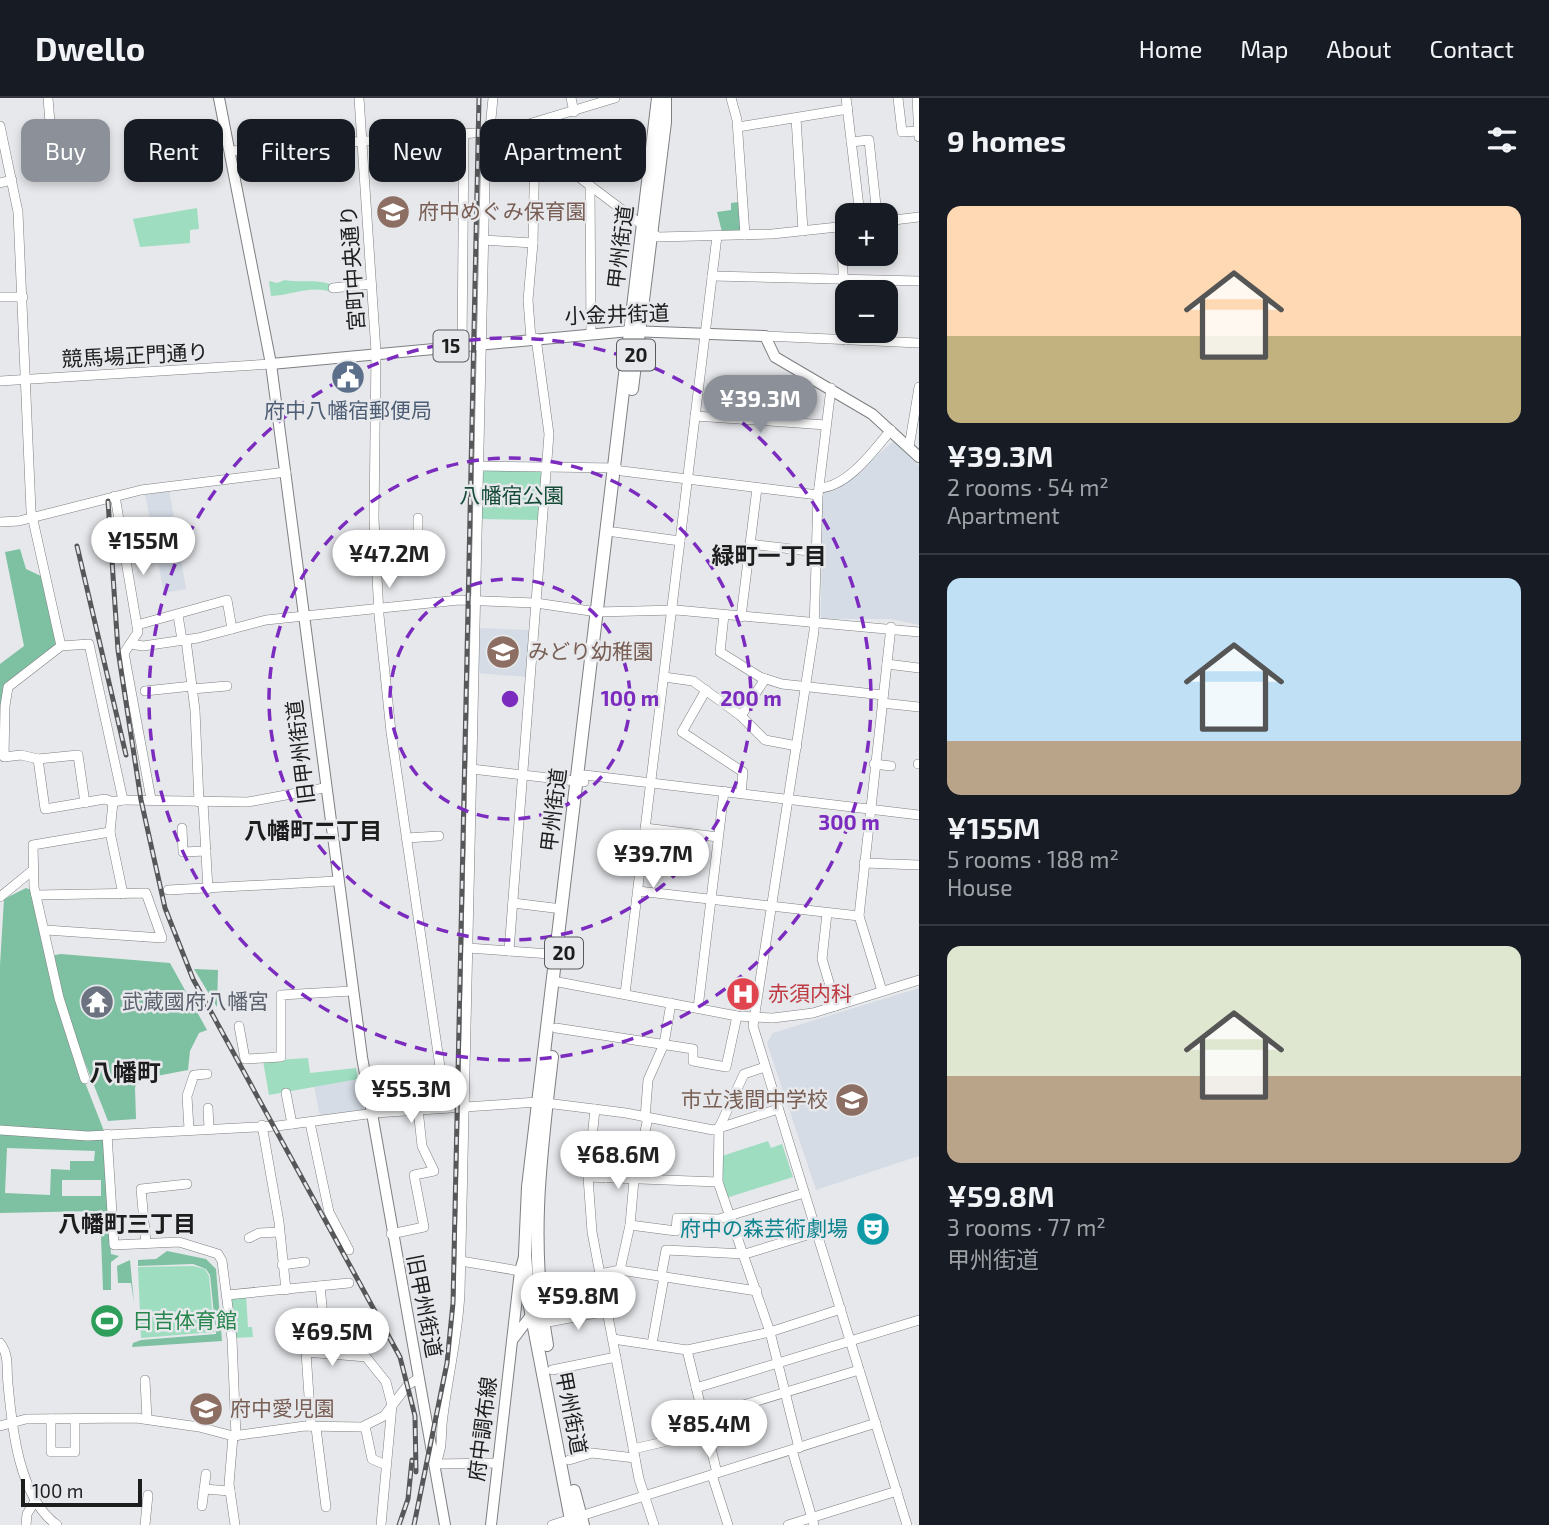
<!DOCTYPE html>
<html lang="en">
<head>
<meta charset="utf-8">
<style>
  :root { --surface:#171b24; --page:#242831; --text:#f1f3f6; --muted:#9ea1a6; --line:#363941; --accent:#8c9099 }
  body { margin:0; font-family:"Exo 2","Noto Sans JP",sans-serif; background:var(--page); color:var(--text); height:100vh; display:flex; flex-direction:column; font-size:26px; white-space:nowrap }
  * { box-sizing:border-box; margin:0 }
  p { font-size:23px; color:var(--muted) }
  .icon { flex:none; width:38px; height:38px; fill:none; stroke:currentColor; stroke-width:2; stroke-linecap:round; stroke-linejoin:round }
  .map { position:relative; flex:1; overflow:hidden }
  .details { display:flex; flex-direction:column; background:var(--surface); width:630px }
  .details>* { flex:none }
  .top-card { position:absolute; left:21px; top:21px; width:665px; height:63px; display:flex; gap:14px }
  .fabs { position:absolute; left:835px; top:105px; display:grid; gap:14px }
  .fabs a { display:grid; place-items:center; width:63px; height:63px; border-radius:14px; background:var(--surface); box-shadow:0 4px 10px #0003; font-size:35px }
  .scale { position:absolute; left:21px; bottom:18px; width:121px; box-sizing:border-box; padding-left:7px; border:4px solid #1d1d1e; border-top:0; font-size:19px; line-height:24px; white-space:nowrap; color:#1d1d1e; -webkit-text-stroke:5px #e6e8eb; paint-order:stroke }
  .price { position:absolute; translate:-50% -60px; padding:0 16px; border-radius:24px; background:#fff; color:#222; font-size:23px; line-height:46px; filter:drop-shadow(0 2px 4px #0008) }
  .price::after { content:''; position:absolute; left:50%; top:42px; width:21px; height:16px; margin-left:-10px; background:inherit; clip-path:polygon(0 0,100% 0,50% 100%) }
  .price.selected { background:var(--accent); color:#fff }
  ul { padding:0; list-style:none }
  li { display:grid; align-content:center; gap:14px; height:371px; padding:0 28px }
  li+li { border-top:2px solid var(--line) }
  li span { display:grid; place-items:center; height:217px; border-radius:14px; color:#555 }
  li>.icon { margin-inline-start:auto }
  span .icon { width:126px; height:126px; fill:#fffc; stroke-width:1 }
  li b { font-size:30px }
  h2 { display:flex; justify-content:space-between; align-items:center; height:84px; padding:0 28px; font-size:30px }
  .tag { padding:0 24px; border-radius:14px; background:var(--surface); box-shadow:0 4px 10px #0003; font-size:24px; line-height:63px }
  .tag.selected { background:var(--accent); color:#fff }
  header { display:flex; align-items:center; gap:42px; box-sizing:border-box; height:98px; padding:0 35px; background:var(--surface); border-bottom:2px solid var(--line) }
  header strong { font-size:33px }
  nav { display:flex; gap:38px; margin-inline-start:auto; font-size:24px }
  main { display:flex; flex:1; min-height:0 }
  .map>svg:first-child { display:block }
  .built { fill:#d5dce5 }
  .green { fill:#9eddc0 }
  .forest { fill:#7ec0a2; fill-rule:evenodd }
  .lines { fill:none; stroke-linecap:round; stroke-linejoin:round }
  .minor-casing { stroke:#7d7f81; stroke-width:10 }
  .major-casing { stroke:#7d7f81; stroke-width:12 }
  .highway-casing { stroke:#7d7f81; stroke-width:14 }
  .minor { stroke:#fff; stroke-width:9 }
  .major { stroke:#fff; stroke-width:10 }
  .highway { stroke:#fff; stroke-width:12 }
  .rail-casing { stroke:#565758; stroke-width:5 }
  .rail { stroke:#e6e8eb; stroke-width:2.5; stroke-dasharray:8; stroke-linecap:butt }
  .ring { fill:none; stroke:#7b2cbf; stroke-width:3.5; stroke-dasharray:12 9 }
  .labels { text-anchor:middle; stroke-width:5; stroke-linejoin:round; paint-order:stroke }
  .shield { fill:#e6e8eb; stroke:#595a5c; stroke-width:2 }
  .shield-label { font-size:19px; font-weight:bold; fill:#1d1d1e }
  .education-label { font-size:21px; fill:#785e54; stroke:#e6e8eb; text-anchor:start }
  .street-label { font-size:21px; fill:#1d1d1e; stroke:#e6e8eb }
  .service-label { font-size:21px; fill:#4e5e75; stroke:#e6e8eb }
  .park-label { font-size:21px; fill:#154b37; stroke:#e6e8eb }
  .health-label { font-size:21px; fill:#be3a42; stroke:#e6e8eb; text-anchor:start }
  .worship-label { font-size:21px; fill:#5b616d; stroke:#e6e8eb; text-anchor:start }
  .culture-label { font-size:21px; fill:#0d838f; stroke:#e6e8eb; text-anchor:end }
  .leisure-label { font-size:21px; fill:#27864d; stroke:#e6e8eb; text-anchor:start }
  .neighbourhood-label { font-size:23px; font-weight:bold; fill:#1d1d1e; stroke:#e6e8eb }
  .quarter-label { font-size:24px; font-weight:bold; fill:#1d1d1e; stroke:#e6e8eb }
  .centre { fill:#7b2cbf; stroke:#e6e8eb; stroke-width:3.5 }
  .ring-label { font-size:21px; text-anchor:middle; font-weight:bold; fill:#7b2cbf; stroke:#e6e8eb; stroke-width:5; stroke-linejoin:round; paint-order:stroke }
</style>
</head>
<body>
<header>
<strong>Dwello</strong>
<nav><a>Home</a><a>Map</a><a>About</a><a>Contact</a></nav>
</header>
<main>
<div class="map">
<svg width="919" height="1427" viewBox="0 0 919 1427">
  <rect width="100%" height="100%" fill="#e6e8eb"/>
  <g class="built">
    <polygon points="894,343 919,368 919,527 892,521 821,521 822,396 853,377"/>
    <polygon points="169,391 186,491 164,495 145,395"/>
    <polygon points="478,530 530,532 527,579 477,575"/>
    <polygon points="919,890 919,1058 816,1092 767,945 773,935"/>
    <polygon points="358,981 364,1012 320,1018 314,988"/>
  </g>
  <g class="green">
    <polygon points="197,110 199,131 190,132 190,145 140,149 133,121"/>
    <path d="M285 182C301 185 314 181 330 186L331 194C310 187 293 197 271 198L269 183 277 185Z"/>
    <polygon points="485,373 540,373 542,376 539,422 481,421 482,376"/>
    <polygon points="308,960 310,975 356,970 358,981 269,997 263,963"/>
    <polygon points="768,1043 771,1050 782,1046 793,1079 726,1100 722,1086 722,1058"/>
    <polygon points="193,1168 205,1171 209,1178 214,1234 141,1240 138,1169"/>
    <polygon points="246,1197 248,1229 252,1229 253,1239 234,1240 231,1202 233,1199"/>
  </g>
  <g class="forest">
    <polygon points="739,104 741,132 722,134 717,114 731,112 731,105"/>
    <polygon points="20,451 26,471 43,479 57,548 6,585 0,648 0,566 24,548 5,454"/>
    <polygon points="26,790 31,792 64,931 104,1033 86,1036 0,1030 0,867 4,801"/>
    <polygon points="61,856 170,865 207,932 199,935 190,953 188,972 141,981 135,989 136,1021 108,1023 71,929 54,863 55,857"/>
    <polygon points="194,871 218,872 217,909"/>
    <path d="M0 1033 103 1041 111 1156 119 1158 111 1164V1192H103L101 1139 94 1113 0 1115ZM7 1050 95 1053 94 1063H70V1072L51 1071 50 1097 5 1095ZM62 1082H101V1098H62Z"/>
    <polygon points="167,1153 206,1161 216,1171 222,1243 132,1249 133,1245 141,1242 216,1236 210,1177 206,1171 193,1166 138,1168 138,1162 156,1161"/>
    <polygon points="130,1162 134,1205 131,1185 118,1185 117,1168"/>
  </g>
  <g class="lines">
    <g class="minor-casing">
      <g id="minor">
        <polyline points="48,0 54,75"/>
        <polyline points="359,0 376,254 374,421 379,517 391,634 446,1010"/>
        <path d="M493 0 485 82 460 1195C458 1237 448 1277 443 1318 440 1336 444 1349 435 1366L498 1365"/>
        <polyline points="571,0 574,14"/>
        <polyline points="731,0 737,22 745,137"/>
        <polyline points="846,0 860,117"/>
        <polyline points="898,0 902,34 919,33"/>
        <polyline points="917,0 919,39"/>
        <polyline points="796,20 803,133"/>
        <polyline points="0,28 18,114 31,413 61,548 89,546 123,702 248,704 324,690"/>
        <polyline points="522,28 551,58 658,139 772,136 847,128"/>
        <polyline points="738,29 848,11"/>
        <polyline points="851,44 869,42 877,117"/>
        <polyline points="231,53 488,34 522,28 615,0"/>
        <polyline points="0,85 12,82"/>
        <polyline points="590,88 591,236"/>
        <polyline points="886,123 919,119"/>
        <polyline points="841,128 846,242"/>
        <polyline points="483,142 533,145 535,42"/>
        <polyline points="712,178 919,183"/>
        <polyline points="333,190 371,186"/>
        <polyline points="0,199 23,199"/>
        <polyline points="765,238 919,245"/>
        <polyline points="531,241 528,202 533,145"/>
        <polyline points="462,247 464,37"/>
        <polyline points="0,283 271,266"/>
        <polyline points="831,290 818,397 814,533 753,928 907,1427"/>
        <polyline points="695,318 826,327"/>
        <polyline points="909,349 919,289"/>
        <polyline points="478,368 617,370"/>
        <polyline points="622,373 818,397"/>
        <path d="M819 390C848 389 874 352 891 332"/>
        <polyline points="115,398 138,534 124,555 151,701"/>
        <polyline points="0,424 19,423 141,392 286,374"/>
        <polyline points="614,434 680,443"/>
        <polyline points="750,446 817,454"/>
        <polyline points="418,460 418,420"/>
        <polyline points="178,517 182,542"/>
        <polyline points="724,517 720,554 760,579 782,586 883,597"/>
        <polyline points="741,519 757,390"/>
        <polyline points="137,527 227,502 232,531"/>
        <polyline points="186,542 195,612 199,704"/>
        <polyline points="130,546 143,548 198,540 266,522 459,502 536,505 597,514 676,512 919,534"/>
        <polyline points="61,548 8,589 5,608 4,659 21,657 38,661 78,657 85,705"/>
        <polyline points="887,566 919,570"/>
        <polyline points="664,579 693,583 741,618 765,642 797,648"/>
        <polyline points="192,591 227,588"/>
        <polyline points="706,592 682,634 743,674 741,695"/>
        <polyline points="145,593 192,588"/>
        <polyline points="882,605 919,609"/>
        <polyline points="741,618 765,581"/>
        <polyline points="38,661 45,711 105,701 113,704 123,702"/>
        <polyline points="874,666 891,668"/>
        <polyline points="918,666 919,666"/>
        <polyline points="472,671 584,684"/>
        <polyline points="585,677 919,717"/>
        <polyline points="113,704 110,734 123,796"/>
        <polyline points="203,704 208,791"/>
        <polyline points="182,730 183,754 206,753"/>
        <polyline points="645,730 718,739"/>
        <polyline points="406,740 439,738"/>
        <polyline points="864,765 919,767"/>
        <polyline points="168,792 337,783"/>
        <polyline points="638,793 859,818"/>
        <polyline points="36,797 146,795 162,840 46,832"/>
        <polyline points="0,799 33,772"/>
        <polyline points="513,805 562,811"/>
        <polyline points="827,815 822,861 836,908"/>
        <polyline points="468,850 564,857"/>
        <polyline points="509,853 549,336 536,240"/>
        <polyline points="553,883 737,918 773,920 813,915 919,882"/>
        <polyline points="882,893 859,818 891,529"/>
        <polyline points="625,896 717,138"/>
        <polyline points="698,910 724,693"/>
        <polyline points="239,928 245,961 281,959 281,897 352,893"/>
        <polyline points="556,930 693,951 693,963 726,969 737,918"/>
        <polyline points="765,969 744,976 719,1030 718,1084 770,1234 799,1350"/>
        <polyline points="85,981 59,900 34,789 33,747 110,734"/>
        <polyline points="286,995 292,1026"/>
        <polyline points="208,1010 209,1030"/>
        <polyline points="595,1011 588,1079 592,1134 639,1381 654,1427"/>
        <polyline points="645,1020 648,982 664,946 671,905"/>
        <polyline points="310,1025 329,1114 349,1152"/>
        <polyline points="262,1027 279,1124 286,1192"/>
        <polyline points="189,1031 187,998 194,977 207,976"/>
        <polyline points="0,1032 88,1038 277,1028 375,1015 538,1004 626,1015 713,1032 778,1011"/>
        <polyline points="107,1036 114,1147 179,1144 218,1156 222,1163 232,1241 236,1338"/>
        <polyline points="588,1079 718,1084"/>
        <polyline points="606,1080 607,1061 639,1064"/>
        <polyline points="630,1127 676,1133 677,1120 719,1121 804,1095"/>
        <polyline points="391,1136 424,1129 414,1077 434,1073 422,1048 418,1011"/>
        <polyline points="249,1140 259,1135 279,1134"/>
        <polyline points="146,1145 141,1091 187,1086"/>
        <polyline points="461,1163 520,1173"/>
        <polyline points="282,1167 305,1164"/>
        <polyline points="620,1172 630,1127 634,1082 648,1020"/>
        <polyline points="600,1176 620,1172 757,1193"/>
        <polyline points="661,1179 666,1152 745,1156 817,1134"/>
        <polyline points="320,1188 323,1218"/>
        <polyline points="227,1197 349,1185"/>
        <polyline points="543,1225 607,1213"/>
        <polyline points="613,1241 687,1252 770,1234 841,1211"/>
        <path d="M0 1245C10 1258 6 1271 8 1286 12 1330 19 1400 57 1427"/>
        <polyline points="652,1246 664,1179"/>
        <polyline points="687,1252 717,1375"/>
        <polyline points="552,1272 616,1259"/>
        <polyline points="145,1282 147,1321"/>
        <polyline points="696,1290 919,1222"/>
        <polyline points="704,1319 859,1272"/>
        <polyline points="51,1321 51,1354 75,1354 75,1321"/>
        <polyline points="0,1328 26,1321 136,1320 199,1329 233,1338 305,1328 362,1329 384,1318 408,1287 419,1280"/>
        <polyline points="311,1328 306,1254 366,1259 386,1284 392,1307 381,1427"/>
        <polyline points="365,1328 372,1361 386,1367"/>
        <polyline points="316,1330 326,1409"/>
        <polyline points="233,1338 229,1386 235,1427"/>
        <polyline points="633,1351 707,1334"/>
        <polyline points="792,1352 814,1427"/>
        <polyline points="569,1362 592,1355 635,1360"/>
        <polyline points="712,1377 728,1427"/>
        <polyline points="204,1391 230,1393"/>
        <polyline points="202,1408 206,1376"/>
        <polyline points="26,1427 27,1416 35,1403"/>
        <polyline points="145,1427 148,1397"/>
        <polyline points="552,1427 876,1325"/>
        <polyline points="788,1427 897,1393"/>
      </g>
    </g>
    <g class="major-casing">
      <g id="major">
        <polyline points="219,0 271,266 362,959 445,1427"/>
        <polyline points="271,266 630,233 765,238 775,259 872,316 919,359"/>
        <polyline points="514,1240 535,1212"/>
        <polyline points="491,1427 520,1173 524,1159"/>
      </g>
    </g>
    <g class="highway-casing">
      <g id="highway">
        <polyline points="632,291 665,24 665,0"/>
        <path d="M547 1247C529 1145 540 1061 552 959"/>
        <polyline points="574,1393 583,1427"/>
        <polyline points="572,1427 528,1198 525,1156 528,1089 658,0"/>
      </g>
    </g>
    <use href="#minor" class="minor"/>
    <use href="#major" class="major"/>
    <use href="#highway" class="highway"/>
    <g class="rail-casing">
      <g id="rail">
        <polyline points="108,403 118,552 141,702 165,810 193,881 400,1259 415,1318 416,1374"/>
        <polyline points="77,448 126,657"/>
        <polyline points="399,1427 408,1401 412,1362"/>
        <polyline points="414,1427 447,1265 453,1205 479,0"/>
      </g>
    </g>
    <use href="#rail" class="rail"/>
  </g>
  <g class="ring">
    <circle cx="510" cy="601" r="120"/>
    <circle cx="510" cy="601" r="241"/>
    <circle cx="510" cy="601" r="361"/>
  </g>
  <defs>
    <g id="school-disc" transform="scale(1.75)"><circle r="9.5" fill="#8d6e63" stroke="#e6e8eb"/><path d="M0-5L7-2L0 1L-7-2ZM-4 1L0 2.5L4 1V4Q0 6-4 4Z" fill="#fff"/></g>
    <g id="civic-disc" transform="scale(1.75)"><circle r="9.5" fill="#5c6f8a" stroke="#e6e8eb"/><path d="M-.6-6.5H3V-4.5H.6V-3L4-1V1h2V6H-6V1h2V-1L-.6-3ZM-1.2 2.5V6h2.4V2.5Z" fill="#fff"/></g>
    <g id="hospital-disc" transform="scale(1.75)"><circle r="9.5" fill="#e0444e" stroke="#e6e8eb"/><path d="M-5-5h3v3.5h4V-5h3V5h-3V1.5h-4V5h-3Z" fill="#fff"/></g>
    <g id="temple-disc" transform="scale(1.75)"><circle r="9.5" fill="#6b7280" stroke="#e6e8eb"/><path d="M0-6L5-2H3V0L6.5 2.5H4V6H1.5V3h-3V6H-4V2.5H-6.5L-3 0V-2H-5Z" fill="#fff"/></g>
    <g id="theatre-disc" transform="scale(1.75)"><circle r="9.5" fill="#0f9aa8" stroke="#e6e8eb"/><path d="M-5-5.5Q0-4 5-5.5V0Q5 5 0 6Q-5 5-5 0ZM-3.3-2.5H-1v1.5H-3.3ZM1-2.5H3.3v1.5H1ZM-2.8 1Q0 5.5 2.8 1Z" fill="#fff"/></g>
    <g id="stadium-disc" transform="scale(1.75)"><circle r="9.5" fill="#2e9e5b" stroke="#e6e8eb"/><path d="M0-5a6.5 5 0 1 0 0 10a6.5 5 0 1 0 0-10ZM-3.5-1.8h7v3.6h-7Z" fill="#fff"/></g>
  </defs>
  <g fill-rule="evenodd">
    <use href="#school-disc" x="393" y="114"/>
    <use href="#civic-disc" x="348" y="279"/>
    <use href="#school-disc" x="503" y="554"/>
    <use href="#hospital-disc" x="743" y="896"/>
    <use href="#temple-disc" x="97" y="904"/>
    <use href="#school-disc" x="852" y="1002"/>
    <use href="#theatre-disc" x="873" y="1131"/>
    <use href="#stadium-disc" x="107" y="1223"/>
    <use href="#school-disc" x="206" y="1311"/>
  </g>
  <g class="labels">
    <g class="shield">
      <rect x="433.5" y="232.5" width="35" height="31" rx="5"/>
      <rect x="617" y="241.5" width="38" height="31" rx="5"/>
      <rect x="545" y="839.5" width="38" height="31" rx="5"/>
    </g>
    <g class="shield-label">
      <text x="451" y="255">15</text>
      <text x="636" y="264">20</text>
      <text x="564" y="862">20</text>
    </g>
    <g class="education-label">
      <text x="418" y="121">府中めぐみ保育園</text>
      <text x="528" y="561">みどり幼稚園</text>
      <text x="828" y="1009" text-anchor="end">市立浅間中学校</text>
      <text x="230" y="1318">府中愛児園</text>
    </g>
    <g class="street-label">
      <text transform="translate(621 149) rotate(-83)" y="7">甲州街道</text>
      <text transform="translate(353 170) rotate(-94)" y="7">宮町中央通り</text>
      <text transform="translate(617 217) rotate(-2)" y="7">小金井街道</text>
      <text transform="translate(135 258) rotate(-3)" y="7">競馬場正門通り</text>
      <text transform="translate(301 654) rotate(-97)" y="7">旧甲州街道</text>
      <text transform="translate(554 712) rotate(-83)" y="7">甲州街道</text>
      <text transform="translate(424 1208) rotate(79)" y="7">旧甲州街道</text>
      <text transform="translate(571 1315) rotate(79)" y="7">甲州街道</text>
      <text transform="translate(483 1331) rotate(-83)" y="7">府中調布線</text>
    </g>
    <g class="service-label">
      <text x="348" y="320">府中八幡宿郵便局</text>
    </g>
    <g class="park-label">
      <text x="512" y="405">八幡宿公園</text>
    </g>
    <g class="health-label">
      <text x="768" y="903">赤須内科</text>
    </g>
    <g class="worship-label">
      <text x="122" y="911">武蔵國府八幡宮</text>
    </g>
    <g class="culture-label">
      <text x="848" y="1138">府中の森芸術劇場</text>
    </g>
    <g class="leisure-label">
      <text x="132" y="1230">日吉体育館</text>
    </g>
    <g class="neighbourhood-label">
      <text x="769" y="466">緑町一丁目</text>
      <text x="313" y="741">八幡町二丁目</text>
      <text x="127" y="1134">八幡町三丁目</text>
    </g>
    <g class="quarter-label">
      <text x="125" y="983">八幡町</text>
    </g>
  </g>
  <circle cx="510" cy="601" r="10" class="centre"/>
  <g class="ring-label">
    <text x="630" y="608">100 m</text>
    <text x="751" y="608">200 m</text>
    <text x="849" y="732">300 m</text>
  </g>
</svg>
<div class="fabs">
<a>+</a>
<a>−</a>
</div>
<div class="scale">100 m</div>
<b class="price selected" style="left:760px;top:337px">¥39.3M</b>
<b class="price" style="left:143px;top:479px">¥155M</b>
<b class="price" style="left:389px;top:492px">¥47.2M</b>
<b class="price" style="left:653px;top:792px">¥39.7M</b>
<b class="price" style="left:411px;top:1027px">¥55.3M</b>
<b class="price" style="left:618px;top:1093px">¥68.6M</b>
<b class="price" style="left:578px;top:1234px">¥59.8M</b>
<b class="price" style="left:332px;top:1270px">¥69.5M</b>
<b class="price" style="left:709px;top:1362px">¥85.4M</b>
<div class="top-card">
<a class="tag selected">Buy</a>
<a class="tag">Rent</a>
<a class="tag">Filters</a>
<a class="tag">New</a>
<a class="tag">Apartment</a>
</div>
</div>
<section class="details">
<h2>9 homes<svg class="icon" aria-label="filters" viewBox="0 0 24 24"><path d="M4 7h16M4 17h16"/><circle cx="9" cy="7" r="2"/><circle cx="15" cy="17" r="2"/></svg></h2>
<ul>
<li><span style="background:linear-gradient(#ffd9b3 60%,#c2b280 0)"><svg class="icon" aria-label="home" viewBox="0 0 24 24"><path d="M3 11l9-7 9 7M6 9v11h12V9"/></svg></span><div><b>¥39.3M</b><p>2 rooms · 54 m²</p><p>Apartment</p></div></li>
<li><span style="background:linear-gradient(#bfe0f5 75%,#b9a48a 0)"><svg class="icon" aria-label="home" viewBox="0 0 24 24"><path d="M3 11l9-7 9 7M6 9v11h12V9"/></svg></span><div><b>¥155M</b><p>5 rooms · 188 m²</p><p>House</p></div></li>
<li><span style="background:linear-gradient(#dfe7d0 60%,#b9a48a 0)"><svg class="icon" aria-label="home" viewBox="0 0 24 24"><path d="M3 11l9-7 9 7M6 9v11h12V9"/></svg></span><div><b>¥59.8M</b><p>3 rooms · 77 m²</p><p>甲州街道</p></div></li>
</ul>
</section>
</main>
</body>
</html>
